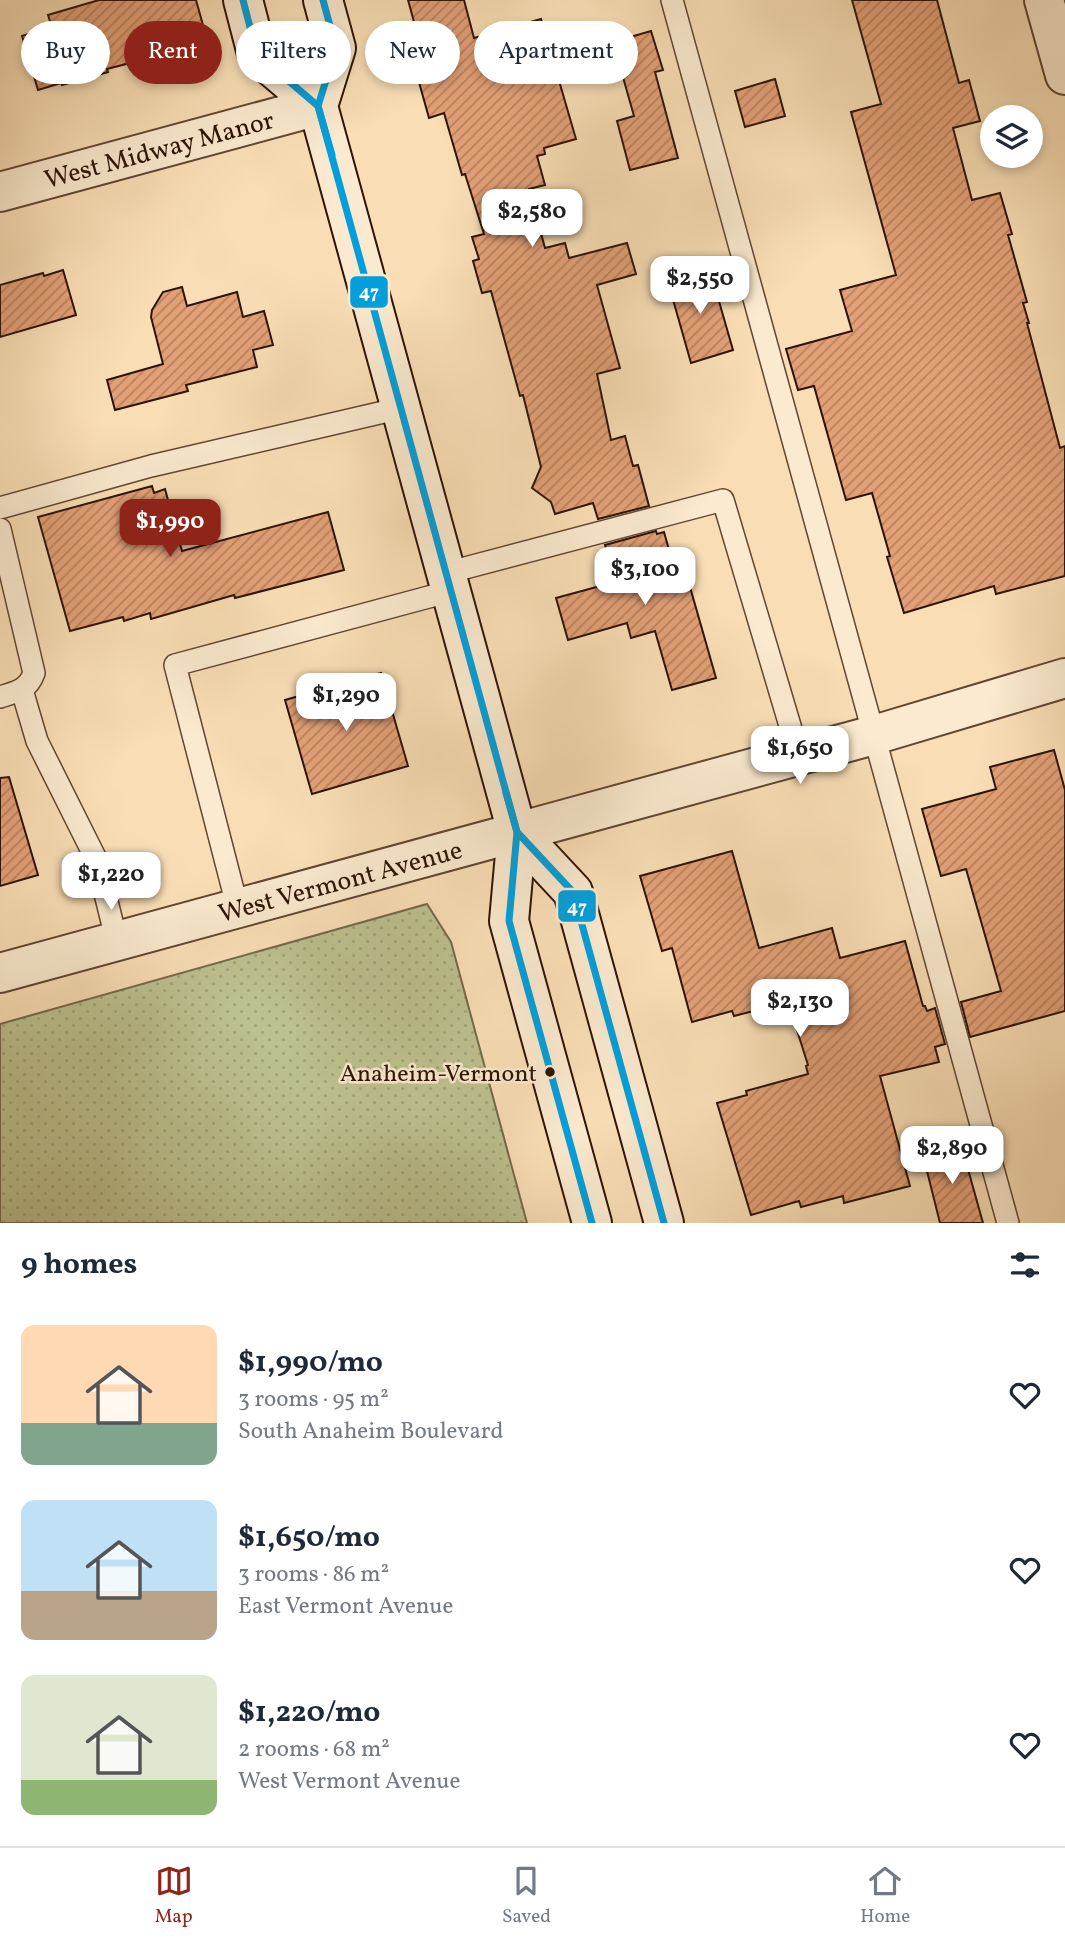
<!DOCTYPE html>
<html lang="en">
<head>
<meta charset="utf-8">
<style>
  :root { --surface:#fff; --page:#f6f6f7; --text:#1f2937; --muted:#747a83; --line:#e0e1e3; --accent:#8f2418 }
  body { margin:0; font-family:Vollkorn,serif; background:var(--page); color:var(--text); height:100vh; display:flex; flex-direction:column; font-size:26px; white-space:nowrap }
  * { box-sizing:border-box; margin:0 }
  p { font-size:23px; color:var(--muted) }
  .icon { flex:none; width:38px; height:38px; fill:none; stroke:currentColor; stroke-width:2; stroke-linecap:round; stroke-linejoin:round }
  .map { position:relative; height:1223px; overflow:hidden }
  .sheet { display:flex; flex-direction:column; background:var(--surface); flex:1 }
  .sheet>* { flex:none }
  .top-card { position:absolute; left:21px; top:21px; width:700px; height:63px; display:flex; gap:14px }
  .tools { position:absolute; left:980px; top:105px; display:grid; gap:14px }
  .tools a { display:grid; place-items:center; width:63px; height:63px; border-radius:50%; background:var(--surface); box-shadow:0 4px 10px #0003; font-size:35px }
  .price { position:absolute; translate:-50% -60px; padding:0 16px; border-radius:14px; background:#fff; color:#222; font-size:23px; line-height:46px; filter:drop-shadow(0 2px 4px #0008) }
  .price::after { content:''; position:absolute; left:50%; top:42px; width:21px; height:16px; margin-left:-10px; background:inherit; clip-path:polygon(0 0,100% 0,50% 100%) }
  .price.current { background:var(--accent); color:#fff }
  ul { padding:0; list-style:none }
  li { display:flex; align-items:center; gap:21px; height:175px; padding:0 21px }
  li span { display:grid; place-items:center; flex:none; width:196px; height:140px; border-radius:14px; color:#555 }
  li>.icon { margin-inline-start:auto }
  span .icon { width:84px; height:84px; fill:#fffc; stroke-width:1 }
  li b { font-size:30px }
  h2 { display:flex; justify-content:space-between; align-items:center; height:84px; padding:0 21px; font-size:30px }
  .tag { padding:0 24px; border-radius:32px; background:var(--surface); box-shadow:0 4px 10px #0003; font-size:24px; line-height:63px }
  .tag.current { background:var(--accent); color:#fff }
  .menu { display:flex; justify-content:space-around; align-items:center; height:98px; border-top:2px solid var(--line); background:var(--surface); font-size:19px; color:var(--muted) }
  .menu a { display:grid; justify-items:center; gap:4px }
  .menu .current { color:var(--accent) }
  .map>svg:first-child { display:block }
  .grass { fill:url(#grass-dots); stroke:#746a4a; stroke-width:2 }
  .building { fill:url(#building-hatch); stroke:#2d1306; stroke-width:2 }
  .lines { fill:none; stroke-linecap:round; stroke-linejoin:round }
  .service-casing { stroke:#604632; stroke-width:24 }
  .minor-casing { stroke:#604632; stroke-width:42 }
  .tertiary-casing { stroke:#604632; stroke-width:42 }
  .secondary-casing { stroke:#2d1306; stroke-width:42 }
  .service { stroke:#fbeacf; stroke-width:21 }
  .minor { stroke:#fbeacf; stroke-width:38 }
  .tertiary { stroke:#fbeacf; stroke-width:38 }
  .secondary { stroke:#fbeacf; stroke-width:38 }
  .bus-1-casing { stroke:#fbeacf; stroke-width:12 }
  .bus-1 { stroke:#049fda; stroke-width:7 }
  .bus-dot { fill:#2d1306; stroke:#fbeacf; stroke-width:2.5 }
  .labels { text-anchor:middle; stroke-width:5; stroke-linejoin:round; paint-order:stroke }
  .bus-label { font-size:24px; fill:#2d1306; stroke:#fbeacf; text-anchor:end }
  .street-label { font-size:26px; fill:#2d1306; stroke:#fbeacf }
  .line-badge { stroke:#fbeacf; stroke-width:2.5 }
  .badge-label { font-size:19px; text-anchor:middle; font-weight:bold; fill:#fff }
</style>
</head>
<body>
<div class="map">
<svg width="1065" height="1223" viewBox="0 0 1065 1223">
  <defs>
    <pattern id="grass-dots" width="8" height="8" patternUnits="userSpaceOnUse" patternTransform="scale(1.75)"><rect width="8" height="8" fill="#bcc18e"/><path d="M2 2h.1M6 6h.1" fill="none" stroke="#a2a579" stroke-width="1.8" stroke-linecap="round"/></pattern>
    <pattern id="building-hatch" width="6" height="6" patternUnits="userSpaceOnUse" patternTransform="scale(1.75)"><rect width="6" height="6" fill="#e3a077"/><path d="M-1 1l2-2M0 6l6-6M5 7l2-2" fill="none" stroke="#b88160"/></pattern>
  </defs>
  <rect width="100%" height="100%" fill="#f9deb5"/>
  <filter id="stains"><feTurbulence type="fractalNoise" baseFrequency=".00286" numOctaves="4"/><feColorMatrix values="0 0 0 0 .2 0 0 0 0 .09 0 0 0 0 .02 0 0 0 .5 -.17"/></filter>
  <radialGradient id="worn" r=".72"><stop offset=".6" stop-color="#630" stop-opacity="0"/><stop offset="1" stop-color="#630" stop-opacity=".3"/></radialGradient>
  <polygon class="grass" points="427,904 451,942 527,1223 0,1223 0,1024"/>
  <g class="building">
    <polygon points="99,0 196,0 206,36 190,40 192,47 107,69 108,72 62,85 61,83 38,90 22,36 52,27 48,15"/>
    <polygon points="408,0 464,0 474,38 541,19 576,139 544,148 545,154 537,156 545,185 529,189 545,248 565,243 569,258 627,243 636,274 597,285 620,368 597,374 611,440 625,436 633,466 638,465 649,506 598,519 593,503 555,514 551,502 532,488 541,467 523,395 520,396 491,291 482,293 473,261 479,259 472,237 484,234 465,174 462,175 444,113 429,118 417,75 428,73"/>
    <polygon points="852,0 937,0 959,83 969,80 980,121 953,128 972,200 1000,193 1012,234 1008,235 1027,302 1023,303 1029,323 1027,323 1060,448 1065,446 1065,576 996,594 994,586 904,613 887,557 890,556 872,493 846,500 814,386 798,390 786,349 852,331 840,290 896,275 851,112 881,104"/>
    <polygon points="651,31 663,70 655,72 678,158 630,170 617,121 634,116 613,42"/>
    <polygon points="775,79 785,116 745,127 735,91"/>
    <polygon points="63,270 76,315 0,337 0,285 43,273 44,276"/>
    <polygon points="710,270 733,350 691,363 668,282"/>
    <polygon points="182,287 187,306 237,292 243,317 264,311 273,345 253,350 257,367 186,385 188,391 115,410 107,380 163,364 151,317 152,310 163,292"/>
    <polygon points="152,486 154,493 165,489 182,551 328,512 344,570 235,598 234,595 151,619 150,613 124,621 123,617 70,631 38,517"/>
    <polygon points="656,531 657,534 664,532 678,582 688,580 716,678 672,690 655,631 631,638 627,623 568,640 556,598 615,582 605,545"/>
    <polygon points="381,673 408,766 312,794 285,700"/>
    <polygon points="1054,750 1065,790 1065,1011 970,1037 961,1002 1001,991 966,869 941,876 922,809 996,789 990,767"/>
    <polygon points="9,777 38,875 0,886 0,778"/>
    <polygon points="732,851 759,948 832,928 840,958 905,941 923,1006 925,1006 927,1011 935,1008 945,1044 935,1047 939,1062 880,1076 910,1186 844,1203 843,1196 801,1207 799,1201 751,1215 717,1103 747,1095 746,1091 808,1074 806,1066 808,1065 788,1002 734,1016 732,1011 692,1022 672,948 662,951 640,876"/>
    <polygon points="961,1144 983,1223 940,1223 923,1155"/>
  </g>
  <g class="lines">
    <g class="service-casing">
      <g id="service">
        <polyline points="672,0 1008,1223"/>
        <polyline points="0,508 151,466 401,408"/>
        <path d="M0 529 34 673C28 690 16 692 0 697"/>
        <polyline points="446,573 723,500 799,756"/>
        <polyline points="22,690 37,741 97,861 117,942"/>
        <polyline points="238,909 175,665 451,591"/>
      </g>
    </g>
    <g class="minor-casing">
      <g id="minor">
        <polyline points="1044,0 1065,75"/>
        <polyline points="0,192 318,106"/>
      </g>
    </g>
    <g class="tertiary-casing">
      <polyline id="tertiary" points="0,973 874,735 1065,678"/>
    </g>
    <g class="secondary-casing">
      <g id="secondary">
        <polyline points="243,0 257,54 318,106"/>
        <polyline points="323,0 336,48 318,106 517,832 509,921 592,1223"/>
        <polyline points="517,832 573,892 664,1223"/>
      </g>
    </g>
    <use href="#service" class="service"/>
    <use href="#minor" class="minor"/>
    <use href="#tertiary" class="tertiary"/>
    <use href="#secondary" class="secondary"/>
    <g class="bus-1-casing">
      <g id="bus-1">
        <polyline points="243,0 257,54 318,106 517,832 573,892 664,1223"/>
        <polyline points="323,0 336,48 318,106 332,155"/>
        <polyline points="506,793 517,832 509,921 592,1223"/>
      </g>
    </g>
    <use href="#bus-1" class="bus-1"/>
  </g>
  <circle class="bus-dot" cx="550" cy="1072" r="6"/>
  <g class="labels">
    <g class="bus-label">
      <text x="537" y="1081">Anaheim-Vermont</text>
    </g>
    <g class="street-label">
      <text transform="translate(159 149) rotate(-15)" y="9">West Midway Manor</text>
      <text transform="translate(340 881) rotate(-15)" y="9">West Vermont Avenue</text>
    </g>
  </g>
  <g class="line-badge">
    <rect x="349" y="275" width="40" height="34" rx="7" fill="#049fda"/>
    <rect x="557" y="889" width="40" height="34" rx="7" fill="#049fda"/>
  </g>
  <g class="badge-label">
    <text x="369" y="298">47</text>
    <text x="577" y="913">47</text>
  </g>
  <rect width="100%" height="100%" filter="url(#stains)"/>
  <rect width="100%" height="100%" fill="url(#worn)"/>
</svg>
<div class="tools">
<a><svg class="icon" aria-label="layers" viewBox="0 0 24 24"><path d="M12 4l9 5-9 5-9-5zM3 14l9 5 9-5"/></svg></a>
</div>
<b class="price" style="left:532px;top:249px">$2,580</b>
<b class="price" style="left:700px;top:316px">$2,550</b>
<b class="price current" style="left:170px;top:559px">$1,990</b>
<b class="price" style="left:645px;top:607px">$3,100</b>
<b class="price" style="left:346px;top:733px">$1,290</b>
<b class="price" style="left:800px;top:786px">$1,650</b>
<b class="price" style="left:111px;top:912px">$1,220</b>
<b class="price" style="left:800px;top:1039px">$2,130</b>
<b class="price" style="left:952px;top:1186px">$2,890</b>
<div class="top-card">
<a class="tag">Buy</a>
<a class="tag current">Rent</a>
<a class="tag">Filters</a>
<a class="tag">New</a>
<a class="tag">Apartment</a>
</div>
</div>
<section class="sheet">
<h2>9 homes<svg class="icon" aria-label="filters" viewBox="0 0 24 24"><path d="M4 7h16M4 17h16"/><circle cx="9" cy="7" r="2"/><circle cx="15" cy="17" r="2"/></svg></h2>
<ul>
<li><span style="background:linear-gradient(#ffd9b3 70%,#7fa58c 0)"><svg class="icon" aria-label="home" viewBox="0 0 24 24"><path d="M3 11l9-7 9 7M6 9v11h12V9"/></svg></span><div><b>$1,990/mo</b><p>3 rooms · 95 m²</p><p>South Anaheim Boulevard</p></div><svg class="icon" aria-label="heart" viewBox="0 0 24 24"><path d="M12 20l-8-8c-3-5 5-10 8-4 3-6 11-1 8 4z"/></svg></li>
<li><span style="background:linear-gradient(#bfe0f5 65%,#b9a48a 0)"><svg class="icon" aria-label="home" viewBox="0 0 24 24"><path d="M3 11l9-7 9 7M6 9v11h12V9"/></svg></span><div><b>$1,650/mo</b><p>3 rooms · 86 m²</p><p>East Vermont Avenue</p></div><svg class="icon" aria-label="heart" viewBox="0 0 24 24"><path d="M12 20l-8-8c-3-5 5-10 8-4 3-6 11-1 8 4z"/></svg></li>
<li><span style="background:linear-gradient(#dfe7d0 75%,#8fb573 0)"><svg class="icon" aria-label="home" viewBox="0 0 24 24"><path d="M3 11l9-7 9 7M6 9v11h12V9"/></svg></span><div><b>$1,220/mo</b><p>2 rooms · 68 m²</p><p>West Vermont Avenue</p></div><svg class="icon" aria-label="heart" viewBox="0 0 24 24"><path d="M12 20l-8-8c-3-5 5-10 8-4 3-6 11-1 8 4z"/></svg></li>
</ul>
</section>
<nav class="menu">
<a class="current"><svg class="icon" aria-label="map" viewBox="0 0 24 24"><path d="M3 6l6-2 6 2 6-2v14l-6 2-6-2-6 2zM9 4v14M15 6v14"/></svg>Map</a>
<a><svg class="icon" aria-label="saved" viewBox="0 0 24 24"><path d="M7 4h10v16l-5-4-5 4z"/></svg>Saved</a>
<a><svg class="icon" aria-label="home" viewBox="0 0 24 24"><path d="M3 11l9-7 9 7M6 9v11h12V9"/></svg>Home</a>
</nav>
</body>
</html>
